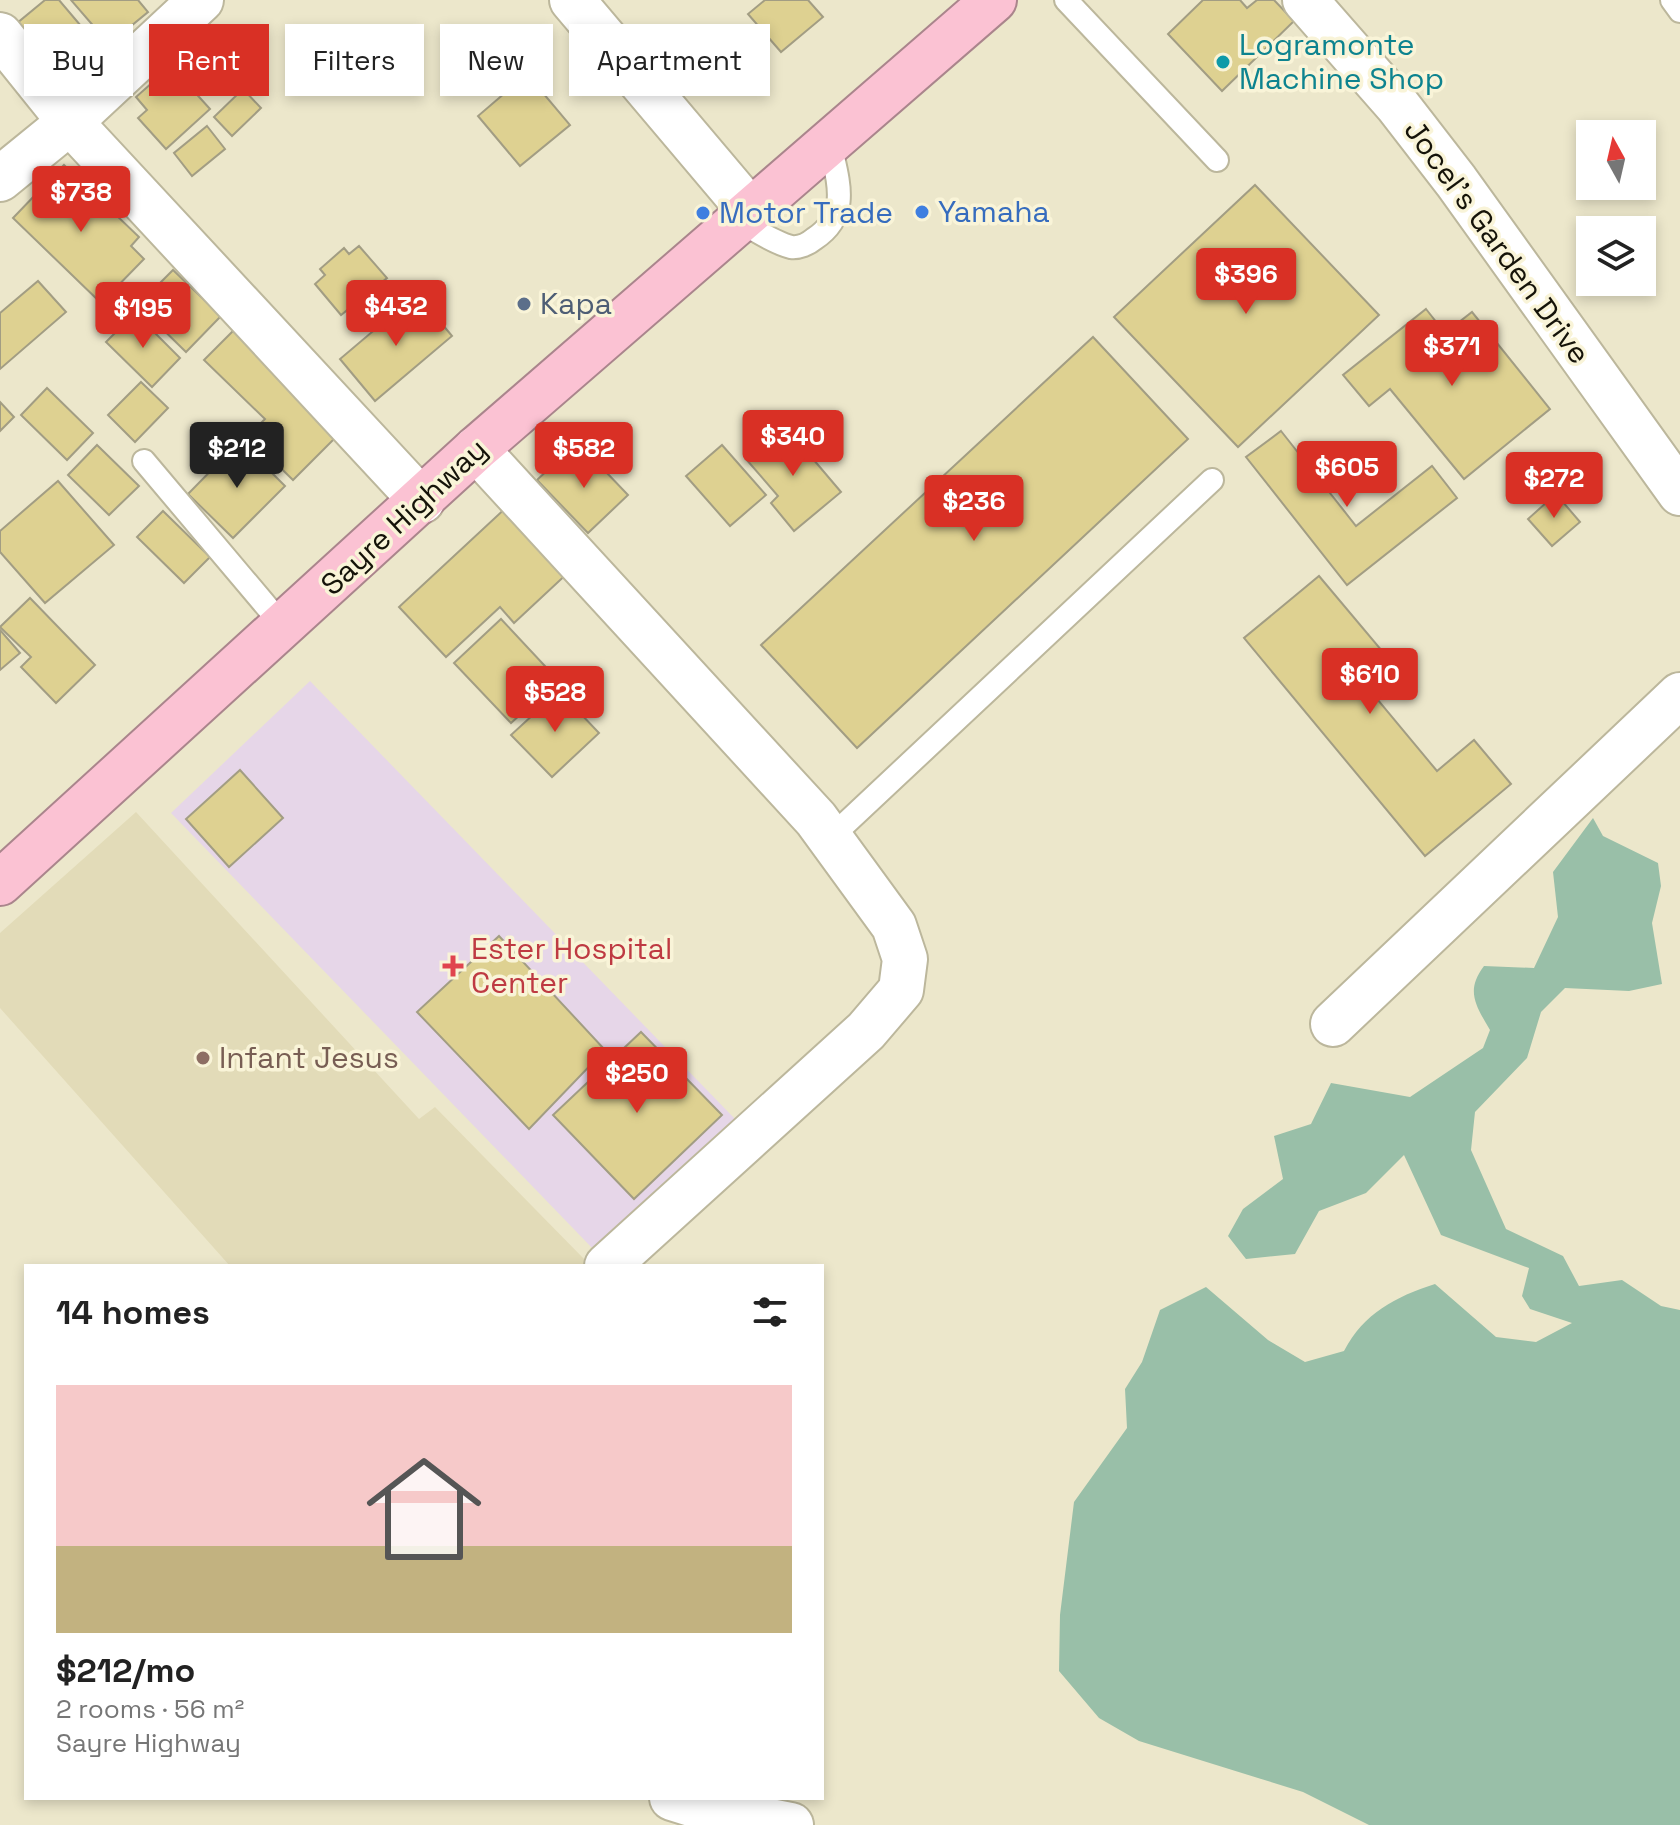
<!DOCTYPE html>
<html lang="en">
<head>
<meta charset="utf-8">
<style>
  :root { --surface:#fff; --page:#f6f6f6; --text:#222; --muted:#767676; --line:#e0e0e0; --accent:#d93025 }
  body { margin:0; font-family:"Space Grotesk",sans-serif; background:var(--page); color:var(--text); height:100vh; display:flex; flex-direction:column; font-size:30px; white-space:nowrap }
  * { box-sizing:border-box; margin:0 }
  p { font-size:26px; color:var(--muted) }
  .icon { flex:none; width:44px; height:44px; fill:none; stroke:currentColor; stroke-width:2; stroke-linecap:round; stroke-linejoin:round }
  .map { position:relative; flex:1; overflow:hidden }
  .sheet { position:absolute; left:24px; top:1264px; width:800px; height:536px; display:flex; flex-direction:column; background:var(--surface); border-radius:0px; box-shadow:0 4px 12px #0003 }
  .sheet>* { flex:none }
  .banner { position:absolute; left:24px; top:24px; width:800px; height:72px; display:flex; gap:16px }
  .needle { width:52px; rotate:352deg }
  .buttons { position:absolute; left:1576px; top:120px; display:grid; gap:16px }
  .buttons a { display:grid; place-items:center; width:80px; height:80px; border-radius:0px; background:var(--surface); box-shadow:0 4px 12px #0003; font-size:40px }
  .price { position:absolute; translate:-50% -68px; padding:0 18px; border-radius:8px; background:var(--accent); color:#fff; font-size:26px; line-height:52px; filter:drop-shadow(0 2px 4px #0008) }
  .price::after { content:''; position:absolute; left:50%; top:48px; width:24px; height:18px; margin-left:-12px; background:inherit; clip-path:polygon(0 0,100% 0,50% 100%) }
  .price.active { background:#222; color:#fff }
  ul { padding:0; list-style:none }
  li { display:grid; align-content:center; gap:16px; height:424px; padding:0 32px }
  li+li { border-top:2px solid var(--line) }
  li span { display:grid; place-items:center; height:248px; border-radius:0px; color:#555 }
  li>.icon { margin-inline-start:auto }
  span .icon { width:144px; height:144px; fill:#fffc; stroke-width:1 }
  li b { font-size:34px }
  h2 { display:flex; justify-content:space-between; align-items:center; height:96px; padding:0 32px; font-size:34px }
  .pill { padding:0 28px; border-radius:0px; background:var(--surface); box-shadow:0 4px 12px #0003; font-size:28px; line-height:72px }
  .pill.active { background:var(--accent); color:#fff }
  .map>svg:first-child { display:block }
  .built { fill:#e2dbb8 }
  .medical { fill:#e6d6e8 }
  .green { fill:#99bfa8 }
  .building { fill:#ded191; stroke:#a29d83; stroke-width:2 }
  .lines { fill:none; stroke-linecap:round; stroke-linejoin:round }
  .lane-casing { stroke:#bcb79c; stroke-width:26 }
  .street-casing { stroke:#bcb79c; stroke-width:48 }
  .highway-casing { stroke:#aa858c; stroke-width:48 }
  .lane { stroke:#fff; stroke-width:22 }
  .street { stroke:#fff; stroke-width:44 }
  .highway { stroke:#fbc2d3; stroke-width:44 }
  .culture-dot { fill:#0f9aa8; stroke:#f9f4d8; stroke-width:3 }
  .shop-dot { fill:#3f7fe0; stroke:#f9f4d8; stroke-width:3 }
  .service-dot { fill:#5c6f8a; stroke:#f9f4d8; stroke-width:3 }
  .health-dot { fill:#e0444e; stroke:#f9f4d8; stroke-width:3 }
  .education-dot { fill:#8d6e63; stroke:#f9f4d8; stroke-width:3 }
  .labels { text-anchor:middle; stroke-width:7; stroke-linejoin:round; paint-order:stroke }
  .culture-label { font-size:30px; fill:#0d838f; stroke:#f9f4d8; text-anchor:start }
  .shop-label { font-size:30px; fill:#366cbe; stroke:#f9f4d8; text-anchor:start }
  .street-label { font-size:30px; fill:#151309; stroke:#f9f4d8 }
  .service-label { font-size:30px; fill:#4e5e75; stroke:#f9f4d8; text-anchor:start }
  .health-label { font-size:30px; fill:#be3a42; stroke:#f9f4d8; text-anchor:start }
  .education-label { font-size:30px; fill:#785e54; stroke:#f9f4d8; text-anchor:start }
</style>
</head>
<body>
<div class="map">
<svg width="1680" height="1825" viewBox="0 0 1680 1825">
  <rect width="100%" height="100%" fill="#ece7cb"/>
  <polygon class="built" points="136,812 419,1119 435,1107 587,1262 583,1266 230,1266 0,1008 0,933"/>
  <polygon class="medical" points="310,681 735,1119 596,1252 171,813"/>
  <path class="green" d="M1593 818 1603 836 1658 863 1661 886 1652 923 1662 984 1629 991 1565 988 1541 1012 1527 1058 1475 1112 1471 1150 1506 1229 1563 1256 1579 1286 1622 1280 1661 1306 1680 1310V1825H1369L1303 1792 1139 1741 1099 1718 1059 1671 1060 1615 1074 1502 1127 1428 1125 1389 1142 1362 1160 1310 1206 1287 1268 1340 1305 1362 1344 1351C1364 1313 1395 1297 1435 1284L1496 1337 1536 1342 1572 1323 1530 1309 1522 1296 1529 1268 1441 1235 1404 1155 1366 1193 1319 1211 1295 1254 1246 1259 1228 1236 1243 1209 1283 1179 1274 1136 1311 1124 1331 1083 1410 1097 1483 1048 1490 1030C1476 1006 1465 991 1484 966L1534 968 1558 917 1553 872Z"/>
  <g class="building">
    <polygon points="45,0 59,0 103,52 66,84 16,24"/>
    <polygon points="71,0 138,0 148,12 109,44"/>
    <polygon points="765,0 808,0 823,17 781,52 748,14"/>
    <polygon points="1203,0 1240,0 1247,8 1257,0 1274,0 1294,21 1222,91 1168,34"/>
    <polygon points="171,66 210,109 166,149 138,118 147,110 136,97"/>
    <polygon points="527,74 570,125 520,166 478,116"/>
    <polygon points="243,89 261,108 232,136 214,117"/>
    <polygon points="207,126 225,149 192,176 174,153"/>
    <polygon points="64,165 139,237 131,246 144,259 101,303 13,218"/>
    <polygon points="1255,185 1379,315 1238,447 1114,317"/>
    <polygon points="359,246 387,278 341,315 315,284 325,275 320,269 344,248 349,254"/>
    <polygon points="173,270 221,316 186,352 138,305"/>
    <polygon points="38,281 66,312 0,369 0,313"/>
    <polygon points="417,294 452,336 375,401 340,359"/>
    <polygon points="1426,309 1445,333 1472,312 1550,409 1464,479 1390,389 1369,406 1343,375"/>
    <polygon points="135,313 180,358 152,387 106,342"/>
    <polygon points="233,331 338,435 293,480 248,436 265,419 204,360"/>
    <polygon points="1093,337 1188,439 857,748 761,645"/>
    <polygon points="141,382 168,408 135,442 108,415"/>
    <polygon points="47,388 93,433 67,460 21,415"/>
    <polygon points="0,402 14,417 0,431"/>
    <polygon points="785,426 841,492 794,531 771,503 778,496 746,459"/>
    <polygon points="1281,431 1356,526 1432,466 1457,498 1347,585 1246,457"/>
    <polygon points="240,441 285,486 233,538 188,494"/>
    <polygon points="97,445 139,486 109,515 68,475"/>
    <polygon points="722,445 766,495 730,526 686,476"/>
    <polygon points="584,449 628,495 588,533 537,480 553,465 559,471"/>
    <polygon points="58,481 114,545 45,603 0,552 0,531"/>
    <polygon points="1556,494 1580,522 1552,546 1528,519"/>
    <polygon points="510,504 572,569 514,623 500,607 446,657 399,607"/>
    <polygon points="163,511 210,557 184,583 137,537"/>
    <polygon points="1319,576 1404,677 1377,699 1437,771 1474,740 1511,784 1425,856 1244,638"/>
    <polygon points="30,598 95,665 56,703 21,667 31,657 0,627"/>
    <polygon points="501,619 558,680 511,723 454,663"/>
    <polygon points="0,630 20,653 0,670"/>
    <polygon points="559,691 599,733 552,777 511,735"/>
    <polygon points="240,770 283,818 229,867 186,819"/>
    <polygon points="499,936 605,1050 529,1129 417,1012"/>
    <polygon points="641,1032 722,1115 634,1199 553,1115"/>
  </g>
  <g class="lines">
    <g class="lane-casing">
      <g id="lane">
        <polyline points="1066,0 1217,160"/>
        <polyline points="1672,0 1680,11"/>
        <path d="M740 222C756 230 774 243 791 247 799 248 808 244 814 239 851 215 838 181 830 144"/>
        <polyline points="144,461 284,627"/>
        <polyline points="829,839 1212,480"/>
      </g>
    </g>
    <g class="street-casing">
      <g id="street">
        <polyline points="572,0 752,213"/>
        <polyline points="1305,0 1398,106 1456,181 1680,493"/>
        <polyline points="0,35 70,122 422,501"/>
        <polyline points="0,179 70,122 201,0"/>
        <polyline points="476,449 816,819 894,926 905,959 901,990 866,1031 607,1266"/>
        <polyline points="1333,1024 1680,695"/>
        <polyline points="672,1798 707,1809 791,1825"/>
      </g>
    </g>
    <g class="highway-casing">
      <polyline id="highway" points="0,883 476,449 994,0"/>
    </g>
    <use href="#lane" class="lane"/>
    <use href="#street" class="street"/>
    <use href="#highway" class="highway"/>
  </g>
  <circle class="culture-dot" cx="1223" cy="62" r="8"/>
  <g class="shop-dot">
    <circle cx="922" cy="212" r="8"/>
    <circle cx="703" cy="213" r="8"/>
  </g>
  <circle class="service-dot" cx="524" cy="304" r="8"/>
  <path class="health-dot" d="M449 954h8v8h8v8h-8v8h-8v-8h-8v-8h8z"/>
  <circle class="education-dot" cx="203" cy="1058" r="8"/>
  <g class="labels">
    <g class="culture-label">
      <text x="1239" y="55">Logramonte<tspan x="1239" dy="34">Machine Shop</tspan></text>
    </g>
    <g class="shop-label">
      <text x="938" y="222">Yamaha</text>
      <text x="719" y="223">Motor Trade</text>
    </g>
    <g class="street-label">
      <text transform="translate(1497 242) rotate(54)" y="10">Jocel's Garden Drive</text>
      <text transform="translate(404 517) rotate(-43)" y="10">Sayre Highway</text>
    </g>
    <g class="service-label">
      <text x="540" y="314">Kapa</text>
    </g>
    <g class="health-label">
      <text x="471" y="959">Ester Hospital<tspan x="471" dy="34">Center</tspan></text>
    </g>
    <g class="education-label">
      <text x="219" y="1068">Infant Jesus</text>
    </g>
  </g>
</svg>
<div class="buttons">
<a><svg class="needle" viewBox="-14 -14 28 28"><path d="M0-13l5 13h-10z" fill="#e53935"/><path d="M0 13l5-13h-10z" fill="#767676"/></svg></a>
<a><svg class="icon" aria-label="layers" viewBox="0 0 24 24"><path d="M12 4l9 5-9 5-9-5zM3 14l9 5 9-5"/></svg></a>
</div>
<b class="price" style="left:81px;top:234px">$738</b>
<b class="price" style="left:1246px;top:316px">$396</b>
<b class="price" style="left:396px;top:348px">$432</b>
<b class="price" style="left:143px;top:350px">$195</b>
<b class="price" style="left:1452px;top:388px">$371</b>
<b class="price" style="left:793px;top:478px">$340</b>
<b class="price active" style="left:237px;top:490px">$212</b>
<b class="price" style="left:584px;top:490px">$582</b>
<b class="price" style="left:1347px;top:509px">$605</b>
<b class="price" style="left:1554px;top:520px">$272</b>
<b class="price" style="left:974px;top:543px">$236</b>
<b class="price" style="left:1370px;top:716px">$610</b>
<b class="price" style="left:555px;top:734px">$528</b>
<b class="price" style="left:637px;top:1115px">$250</b>
<div class="banner">
<a class="pill">Buy</a>
<a class="pill active">Rent</a>
<a class="pill">Filters</a>
<a class="pill">New</a>
<a class="pill">Apartment</a>
</div>
<section class="sheet">
<h2>14 homes<svg class="icon" aria-label="filters" viewBox="0 0 24 24"><path d="M4 7h16M4 17h16"/><circle cx="9" cy="7" r="2"/><circle cx="15" cy="17" r="2"/></svg></h2>
<ul>
<li><span style="background:linear-gradient(#f6c9c9 65%,#c2b280 0)"><svg class="icon" aria-label="home" viewBox="0 0 24 24"><path d="M3 11l9-7 9 7M6 9v11h12V9"/></svg></span><div><b>$212/mo</b><p>2 rooms · 56 m²</p><p>Sayre Highway</p></div></li>
</ul>
</section>
</div>
</body>
</html>
